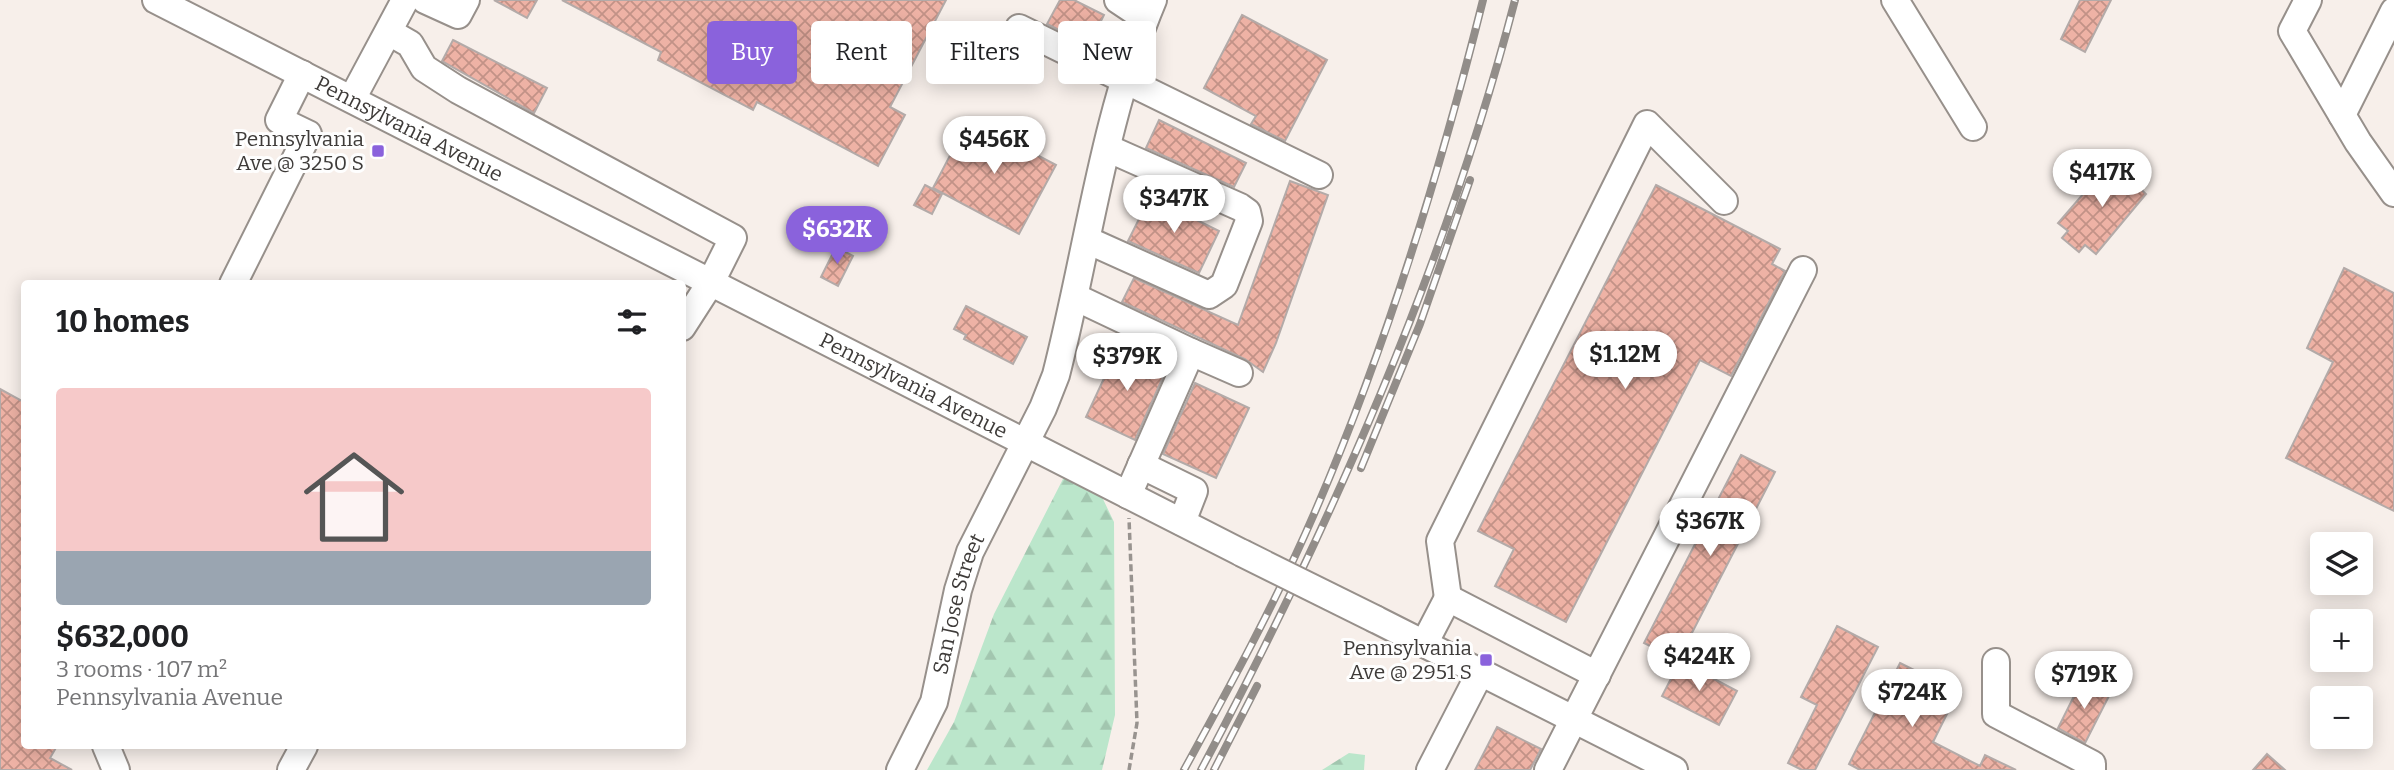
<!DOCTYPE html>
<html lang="en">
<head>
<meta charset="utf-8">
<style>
  :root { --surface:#fff; --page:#f2f2f2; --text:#202124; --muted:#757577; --accent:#8a62dc }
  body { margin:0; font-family:Bitter,serif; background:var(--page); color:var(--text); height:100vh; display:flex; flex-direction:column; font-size:26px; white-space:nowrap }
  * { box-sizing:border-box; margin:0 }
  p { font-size:23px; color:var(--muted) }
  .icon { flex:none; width:38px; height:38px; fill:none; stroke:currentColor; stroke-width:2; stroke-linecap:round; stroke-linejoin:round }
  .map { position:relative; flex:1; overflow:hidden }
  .sheet { position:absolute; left:21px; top:280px; width:665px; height:469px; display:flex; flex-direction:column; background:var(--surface); border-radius:7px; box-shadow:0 4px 18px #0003 }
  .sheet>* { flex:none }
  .top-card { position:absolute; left:707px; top:21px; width:665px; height:63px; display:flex; gap:14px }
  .buttons { position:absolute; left:2310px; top:532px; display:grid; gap:14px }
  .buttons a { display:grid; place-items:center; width:63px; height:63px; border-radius:7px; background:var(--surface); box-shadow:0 4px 18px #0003; font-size:35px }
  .price { position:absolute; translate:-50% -60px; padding:0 16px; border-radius:24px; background:#fff; color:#222; font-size:23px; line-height:46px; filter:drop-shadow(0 2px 4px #0008) }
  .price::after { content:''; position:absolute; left:50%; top:42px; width:21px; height:16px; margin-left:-10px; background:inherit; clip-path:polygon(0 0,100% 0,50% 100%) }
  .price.active { background:var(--accent); color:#fff }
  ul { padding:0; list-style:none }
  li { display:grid; align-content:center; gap:14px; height:371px; padding:0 35px }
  li span { display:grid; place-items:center; height:217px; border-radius:7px; color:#555 }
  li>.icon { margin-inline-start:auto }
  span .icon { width:126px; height:126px; fill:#fffc; stroke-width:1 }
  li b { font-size:30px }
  h2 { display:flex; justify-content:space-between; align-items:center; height:84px; padding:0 35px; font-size:30px }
  .pill { padding:0 24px; border-radius:7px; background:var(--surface); box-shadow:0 4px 18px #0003; font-size:24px; line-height:63px }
  .pill.active { background:var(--accent); color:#fff }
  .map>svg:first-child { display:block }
  .forest { fill:url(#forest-firs) }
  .building { fill:url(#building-cross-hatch); stroke:#b3aaa8; stroke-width:2 }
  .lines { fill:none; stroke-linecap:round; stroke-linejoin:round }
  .minor-casing { stroke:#97908b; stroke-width:30 }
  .path { stroke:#98938f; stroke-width:3.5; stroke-dasharray:7 3.5; stroke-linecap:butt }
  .minor { stroke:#fff; stroke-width:26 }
  .rail-casing { stroke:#928d89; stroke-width:8 }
  .rail { stroke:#fefefe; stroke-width:5; stroke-dasharray:16; stroke-linecap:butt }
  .minor-bridge-casing { stroke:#97908b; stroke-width:30; stroke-linecap:butt }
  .minor-bridge { stroke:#fff; stroke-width:26 }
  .poi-dot { fill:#8a62dc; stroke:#fefefe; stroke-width:2.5 }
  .labels { text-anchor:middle; stroke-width:6; stroke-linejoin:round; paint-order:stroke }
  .street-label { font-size:21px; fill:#3e3b39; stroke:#fefefe }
  .poi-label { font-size:21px; fill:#3e3b39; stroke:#fefefe; text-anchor:end }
</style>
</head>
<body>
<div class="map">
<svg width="2394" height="770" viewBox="0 0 2394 770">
  <defs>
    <pattern id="forest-firs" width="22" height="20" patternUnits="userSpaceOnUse" patternTransform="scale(1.75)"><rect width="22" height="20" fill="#bbe6cb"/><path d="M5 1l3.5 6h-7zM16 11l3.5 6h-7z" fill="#a2c6af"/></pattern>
    <pattern id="building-cross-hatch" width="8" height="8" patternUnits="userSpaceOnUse" patternTransform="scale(1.75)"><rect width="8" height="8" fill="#eeb2a5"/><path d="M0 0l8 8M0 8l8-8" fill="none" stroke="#c29287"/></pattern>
  </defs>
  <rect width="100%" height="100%" fill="#f7efea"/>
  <g class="forest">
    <polygon points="1064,477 1102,497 1114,522 1115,715 1102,770 927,770 954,722 994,614"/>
    <polygon points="1349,753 1365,755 1364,770 1322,770"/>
  </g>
  <g class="building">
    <polygon points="494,0 537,0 527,18"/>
    <polygon points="562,0 946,0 890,107 905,115 878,166 757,102 753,110 658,60 661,52"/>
    <polygon points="1060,0 1074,0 1104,15 1089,45 1047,24"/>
    <polygon points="2080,0 2111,0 2085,52 2061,39"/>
    <polygon points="1242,15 1327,60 1285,141 1251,124 1256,116 1204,88"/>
    <polygon points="453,40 547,88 534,113 442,61"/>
    <polygon points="969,119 1056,165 1019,234 933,188"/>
    <polygon points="1159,120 1246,163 1234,187 1146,148"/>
    <polygon points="2123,162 2137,173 2131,180 2146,194 2096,254 2085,245 2079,252 2062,238 2068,231 2058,223 2110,163 2117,169"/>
    <polygon points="1290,181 1328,195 1276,343 1263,372 1245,359 1122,302 1134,278 1238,325"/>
    <polygon points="925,185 942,194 932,214 914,205"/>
    <polygon points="1656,185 1780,249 1772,264 1785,271 1731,376 1700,360 1566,622 1495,586 1514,549 1478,531"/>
    <polygon points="1150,197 1219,231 1199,273 1128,241"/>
    <polygon points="836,247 853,256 838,286 821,277"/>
    <polygon points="2344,268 2394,293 2394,511 2286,458 2333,362 2307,348"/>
    <polygon points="966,306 1027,337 1013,364 964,339 966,335 954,329"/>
    <polygon points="1119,346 1167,368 1135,440 1086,417"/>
    <polygon points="1195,383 1249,408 1216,478 1163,454"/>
    <polygon points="0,389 24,402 24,746 57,746 50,758 72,770 0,770"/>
    <polygon points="1741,455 1775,472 1678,660 1644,643"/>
    <polygon points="1837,626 1878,647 1815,770 1802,770 1788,763 1817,705 1801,697"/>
    <polygon points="1680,661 1737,691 1719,725 1662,696"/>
    <polygon points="1900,663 1958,692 1933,742 1980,766 1985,755 2016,770 1860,770 1849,764"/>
    <polygon points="2082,680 2110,694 2085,743 2058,728"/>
    <polygon points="1497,727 1541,749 1530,770 1475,770"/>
    <polygon points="2267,754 2285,770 2253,770"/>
  </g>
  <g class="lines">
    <g class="minor-casing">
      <g id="minor">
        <path id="s1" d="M156 0 1242 553"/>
        <polyline points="425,0 458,15 466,0"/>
        <polyline points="1118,0 1145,18"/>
        <polyline points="1895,0 1973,127"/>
        <polyline points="2308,0 2292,31 2358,142 2394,193"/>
        <polyline points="1019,28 1319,175"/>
        <polyline points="389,32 410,44 424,68 458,90 733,238 711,282 682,327"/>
        <polyline points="352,99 405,0"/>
        <polyline points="2342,115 2394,11"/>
        <polyline points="1087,240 1209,295 1224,285 1249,221 1247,212 1240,207 1107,148"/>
        <polyline points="233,284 308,134 279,120 302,74"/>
        <polyline points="1075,297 1191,352 1128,495"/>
        <polyline points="1191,352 1239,373"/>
        <polyline points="1141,465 1194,491 1182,522"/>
        <polyline points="1448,598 1440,541 1647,124 1724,201"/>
        <polyline points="1375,619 1674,770"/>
        <polyline points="1424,644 1448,598 1597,675"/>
        <polyline points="1996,662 1996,714 2092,764 2092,770"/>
        <polyline points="106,746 116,770"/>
        <polyline points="291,770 304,746"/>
        <path id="s2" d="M900 770 934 702 958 590 970 552 1043 408 1056 375C1088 250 1103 119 1153 0"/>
        <polyline points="1430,770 1480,673"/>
        <polyline points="1548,770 1803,270"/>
      </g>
    </g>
    <polyline class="path" points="1129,770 1137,723 1129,518"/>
    <use href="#minor" class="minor"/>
    <g class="rail-casing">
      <g id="rail">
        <polyline points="1361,468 1420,324 1470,180"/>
        <path d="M1184 770C1230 686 1276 602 1314 514 1386 348 1439 176 1483 0"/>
        <path d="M1201 770C1331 525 1445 269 1515 0"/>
        <polyline points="1214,770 1257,686"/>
      </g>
    </g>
    <use href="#rail" class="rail"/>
    <g class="minor-bridge-casing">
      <polyline id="minor-bridge" points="1242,553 1375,619"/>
    </g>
    <use href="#minor-bridge" class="minor-bridge"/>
  </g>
  <g class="poi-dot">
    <rect x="371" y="144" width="14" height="14" rx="3.5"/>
    <rect x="1479" y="653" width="14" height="14" rx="3.5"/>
  </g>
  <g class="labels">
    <g class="street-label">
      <text dy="7" stroke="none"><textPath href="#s1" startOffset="284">Pennsylvania Avenue</textPath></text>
      <text dy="7" stroke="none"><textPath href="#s1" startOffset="850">Pennsylvania Avenue</textPath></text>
      <text dy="7" stroke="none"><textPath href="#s2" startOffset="177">San Jose Street</textPath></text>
    </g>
    <g class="poi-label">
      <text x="364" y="146">Pennsylvania<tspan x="364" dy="24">Ave @ 3250 S</tspan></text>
      <text x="1472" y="655">Pennsylvania<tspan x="1472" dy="24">Ave @ 2951 S</tspan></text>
    </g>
  </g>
</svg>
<div class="buttons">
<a><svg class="icon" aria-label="layers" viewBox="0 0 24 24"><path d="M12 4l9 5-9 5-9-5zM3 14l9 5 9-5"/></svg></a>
<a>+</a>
<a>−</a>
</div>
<b class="price" style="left:994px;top:176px">$456K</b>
<b class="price" style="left:2102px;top:209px">$417K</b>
<b class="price" style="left:1174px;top:235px">$347K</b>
<b class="price active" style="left:837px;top:266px">$632K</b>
<b class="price" style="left:1625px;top:391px">$1.12M</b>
<b class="price" style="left:1127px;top:393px">$379K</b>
<b class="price" style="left:1710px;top:558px">$367K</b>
<b class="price" style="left:1699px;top:693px">$424K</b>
<b class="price" style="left:2084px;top:711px">$719K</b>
<b class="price" style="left:1912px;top:729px">$724K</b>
<div class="top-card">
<a class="pill active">Buy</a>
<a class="pill">Rent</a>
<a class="pill">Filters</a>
<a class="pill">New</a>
</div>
<section class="sheet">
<h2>10 homes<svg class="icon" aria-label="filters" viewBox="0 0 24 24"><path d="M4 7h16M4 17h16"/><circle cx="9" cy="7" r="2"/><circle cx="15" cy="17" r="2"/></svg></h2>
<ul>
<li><span style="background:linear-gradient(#f6c9c9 75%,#9aa5b1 0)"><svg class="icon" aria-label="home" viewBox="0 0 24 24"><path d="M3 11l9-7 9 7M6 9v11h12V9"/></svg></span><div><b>$632,000</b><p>3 rooms · 107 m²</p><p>Pennsylvania Avenue</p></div></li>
</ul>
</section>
</div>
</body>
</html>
